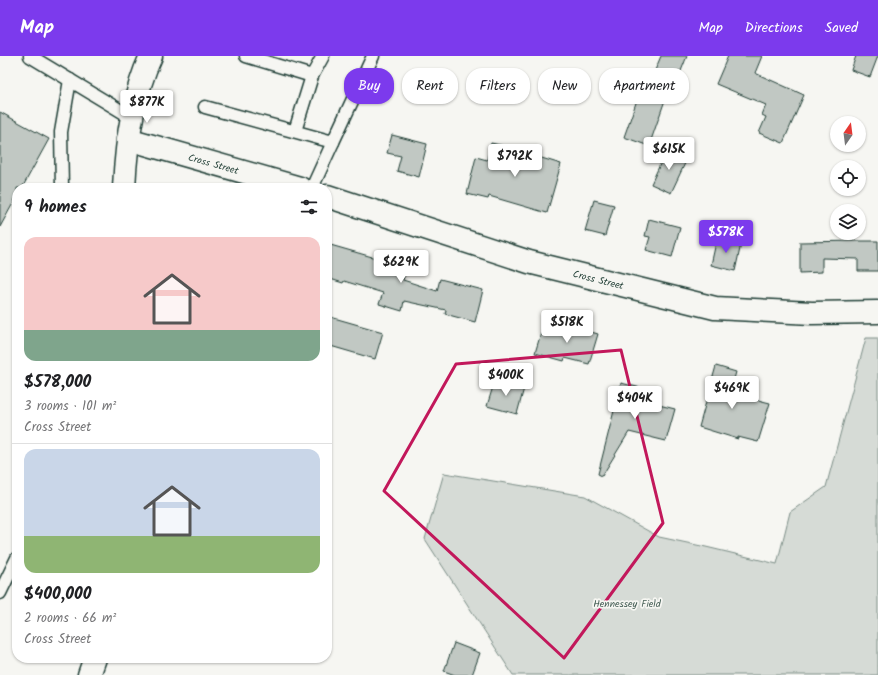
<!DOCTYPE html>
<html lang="en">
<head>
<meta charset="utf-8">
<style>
  :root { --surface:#fff; --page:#f2f2f2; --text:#202124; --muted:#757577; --line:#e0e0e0; --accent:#7c3aed }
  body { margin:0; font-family:Kalam,sans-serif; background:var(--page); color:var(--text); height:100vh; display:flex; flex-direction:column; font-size:15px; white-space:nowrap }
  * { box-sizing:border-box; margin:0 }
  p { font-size:13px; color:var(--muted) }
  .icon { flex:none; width:22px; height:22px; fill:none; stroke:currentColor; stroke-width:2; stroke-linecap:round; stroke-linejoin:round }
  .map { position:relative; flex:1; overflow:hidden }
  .drawer { position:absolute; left:12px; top:127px; width:320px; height:480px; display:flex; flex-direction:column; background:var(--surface); border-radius:16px; box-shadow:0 1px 3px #0004 }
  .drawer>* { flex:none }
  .banner { position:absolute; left:344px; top:12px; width:380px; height:36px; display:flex; gap:8px }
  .needle { width:26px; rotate:14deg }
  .buttons { position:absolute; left:830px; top:60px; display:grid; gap:8px }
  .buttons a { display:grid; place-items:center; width:36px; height:36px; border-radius:50%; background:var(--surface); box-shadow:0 1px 3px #0004; font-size:20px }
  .price { position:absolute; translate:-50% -34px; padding:0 9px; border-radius:4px; background:#fff; color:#222; font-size:13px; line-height:26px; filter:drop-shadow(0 1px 2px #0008) }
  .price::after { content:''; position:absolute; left:50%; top:24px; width:12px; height:9px; margin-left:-6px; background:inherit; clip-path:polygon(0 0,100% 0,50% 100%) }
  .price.current { background:var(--accent); color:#fff }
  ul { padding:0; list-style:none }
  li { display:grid; align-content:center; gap:8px; height:212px; padding:0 12px }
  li+li { border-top:1px solid var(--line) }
  li span { display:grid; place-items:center; height:124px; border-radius:12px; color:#555 }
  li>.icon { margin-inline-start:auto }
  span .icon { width:72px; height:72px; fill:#fffc; stroke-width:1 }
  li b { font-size:17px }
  h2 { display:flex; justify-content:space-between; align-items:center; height:48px; padding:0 12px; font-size:17px }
  .tag { padding:0 14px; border-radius:16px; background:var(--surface); box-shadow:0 1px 3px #0004; font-size:14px; line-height:36px }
  .tag.current { background:var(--accent); color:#fff }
  header { display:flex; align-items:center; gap:24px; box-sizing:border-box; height:56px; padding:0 20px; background:var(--accent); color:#fff }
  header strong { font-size:19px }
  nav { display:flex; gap:22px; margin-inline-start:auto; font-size:14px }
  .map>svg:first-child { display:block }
  .green { fill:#d6dbd6; stroke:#7a8c85 }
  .building { fill:#c1c8c3; stroke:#1f3d34 }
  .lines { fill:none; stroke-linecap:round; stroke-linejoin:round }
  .lane-casing { stroke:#1f3d34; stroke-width:15 }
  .street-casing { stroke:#1f3d34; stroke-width:25 }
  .secondary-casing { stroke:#1f3d34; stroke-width:25 }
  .lane { stroke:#f6f6f2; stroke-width:12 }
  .street { stroke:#f6f6f2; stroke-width:22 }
  .secondary { stroke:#f6f6f2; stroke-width:22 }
  .marked { fill:none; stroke:#c2185b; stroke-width:3; stroke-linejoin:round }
  .labels { text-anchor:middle; stroke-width:3.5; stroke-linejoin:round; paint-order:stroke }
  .street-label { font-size:10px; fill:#1f3d34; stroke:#f6f6f2 }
  .park-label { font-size:10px; fill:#445d54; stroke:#f6f6f2 }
</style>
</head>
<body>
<header>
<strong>Map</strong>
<nav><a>Map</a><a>Directions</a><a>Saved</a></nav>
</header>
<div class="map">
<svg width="878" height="619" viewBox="0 0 878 619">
  <rect width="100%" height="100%" fill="#f6f6f2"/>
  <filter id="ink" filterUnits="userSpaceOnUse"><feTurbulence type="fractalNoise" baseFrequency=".025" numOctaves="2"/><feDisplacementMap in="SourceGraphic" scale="8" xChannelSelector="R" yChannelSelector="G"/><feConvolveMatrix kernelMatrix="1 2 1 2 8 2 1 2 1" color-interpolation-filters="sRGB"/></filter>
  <g filter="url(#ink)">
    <polygon class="green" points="866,282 878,282 878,619 513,619 425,483 444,417 585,440 659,481 706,491 777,508 790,456 826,431"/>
    <g class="building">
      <polygon points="661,0 687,0 677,25 672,24 649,90 624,81 638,41 643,43"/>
      <polygon points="728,0 762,0 755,17 804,39 783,87 759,77 766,61 762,59 766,49 716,28"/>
      <polygon points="856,0 878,0 870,21 851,14"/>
      <polygon points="0,56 49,83 22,132 17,132 17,140 0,171"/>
      <polygon points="392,79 427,88 419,121 397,115 401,100 387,97"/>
      <polygon points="491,87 509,91 509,92 561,108 547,157 489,140 488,143 467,138 476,101 487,104"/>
      <polygon points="667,93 687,103 671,137 651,128"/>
      <polygon points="594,144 614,149 605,180 585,175"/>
      <polygon points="649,163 680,171 672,201 646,194 650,181 645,180"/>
      <polygon points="717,182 741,188 735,215 711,209"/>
      <polygon points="858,185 878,185 878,215 858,215 858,203 822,202 822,216 800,217 800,186"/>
      <polygon points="327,188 407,211 403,224 437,235 440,223 483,234 475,266 445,258 446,254 404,245 402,255 379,248 383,237 344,225 343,227 327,222"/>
      <polygon points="327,260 383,276 375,303 327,289"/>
      <polygon points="544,267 569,275 571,270 598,278 589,308 565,302 564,305 535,297"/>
      <polygon points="716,310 736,316 730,337 770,347 758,386 738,381 738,383 699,371"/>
      <polygon points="495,324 524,332 517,358 487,350"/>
      <polygon points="621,327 657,336 655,348 675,353 666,385 629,376 602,420 598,418"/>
      <polygon points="454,587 480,597 472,619 455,619 444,615"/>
    </g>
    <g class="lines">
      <g class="lane-casing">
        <g id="lane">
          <polyline points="30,0 131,61"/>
          <polyline points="246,0 312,20"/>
          <polyline points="205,51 333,86 373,0"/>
          <polyline points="295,75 312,20 323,0"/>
          <polyline points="62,132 61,76 70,24"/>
          <polyline points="312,132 333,86"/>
          <polyline points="0,537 17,502"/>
        </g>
      </g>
      <g class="street-casing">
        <g id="street">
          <path id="s1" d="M128 83 300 132"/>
          <path id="s2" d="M327 140 529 206 715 252 812 257 878 256"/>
        </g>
      </g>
      <g class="secondary-casing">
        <g id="secondary">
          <path d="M124 132C126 87 132 41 151 0"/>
          <polyline points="89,619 95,602"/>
        </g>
      </g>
      <use href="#lane" class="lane"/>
      <use href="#street" class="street"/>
      <use href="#secondary" class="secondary"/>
    </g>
  </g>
  <path class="marked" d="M621 294 663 467 564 602 384 435 456 308Z"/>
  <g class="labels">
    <g class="street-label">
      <text dy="4" stroke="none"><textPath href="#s1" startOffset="89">Cross Street</textPath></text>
      <text dy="4" stroke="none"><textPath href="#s2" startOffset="284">Cross Street</textPath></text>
    </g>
    <g class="park-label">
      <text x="627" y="551">Hennessey Field</text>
    </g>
  </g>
</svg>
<div class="buttons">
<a><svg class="needle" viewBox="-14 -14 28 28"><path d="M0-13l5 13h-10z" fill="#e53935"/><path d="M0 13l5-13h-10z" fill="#757577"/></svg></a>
<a><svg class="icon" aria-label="locate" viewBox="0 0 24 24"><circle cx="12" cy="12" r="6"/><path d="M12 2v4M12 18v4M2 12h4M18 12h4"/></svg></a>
<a><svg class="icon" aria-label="layers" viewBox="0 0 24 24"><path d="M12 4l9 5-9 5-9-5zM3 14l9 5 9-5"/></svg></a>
</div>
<b class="price" style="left:147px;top:68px">$877K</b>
<b class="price" style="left:669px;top:115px">$615K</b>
<b class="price" style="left:515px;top:122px">$792K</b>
<b class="price current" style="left:726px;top:198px">$578K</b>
<b class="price" style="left:401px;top:228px">$629K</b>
<b class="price" style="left:567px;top:288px">$518K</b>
<b class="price" style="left:506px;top:341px">$400K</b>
<b class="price" style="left:732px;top:354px">$469K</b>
<b class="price" style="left:635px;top:364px">$404K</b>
<div class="banner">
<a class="tag current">Buy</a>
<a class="tag">Rent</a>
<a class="tag">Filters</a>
<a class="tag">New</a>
<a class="tag">Apartment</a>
</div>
<section class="drawer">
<h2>9 homes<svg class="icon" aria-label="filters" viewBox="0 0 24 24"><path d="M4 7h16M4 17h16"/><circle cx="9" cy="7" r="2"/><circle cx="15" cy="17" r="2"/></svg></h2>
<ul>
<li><span style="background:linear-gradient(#f6c9c9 75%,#7fa58c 0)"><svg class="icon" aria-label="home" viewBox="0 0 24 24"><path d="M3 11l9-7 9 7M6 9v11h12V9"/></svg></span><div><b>$578,000</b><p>3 rooms · 101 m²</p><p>Cross Street</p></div></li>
<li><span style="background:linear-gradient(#c9d6e8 70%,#8fb573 0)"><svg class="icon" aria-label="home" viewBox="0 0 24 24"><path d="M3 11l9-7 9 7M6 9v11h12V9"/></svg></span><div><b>$400,000</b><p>2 rooms · 66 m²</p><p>Cross Street</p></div></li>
</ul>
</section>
</div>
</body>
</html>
